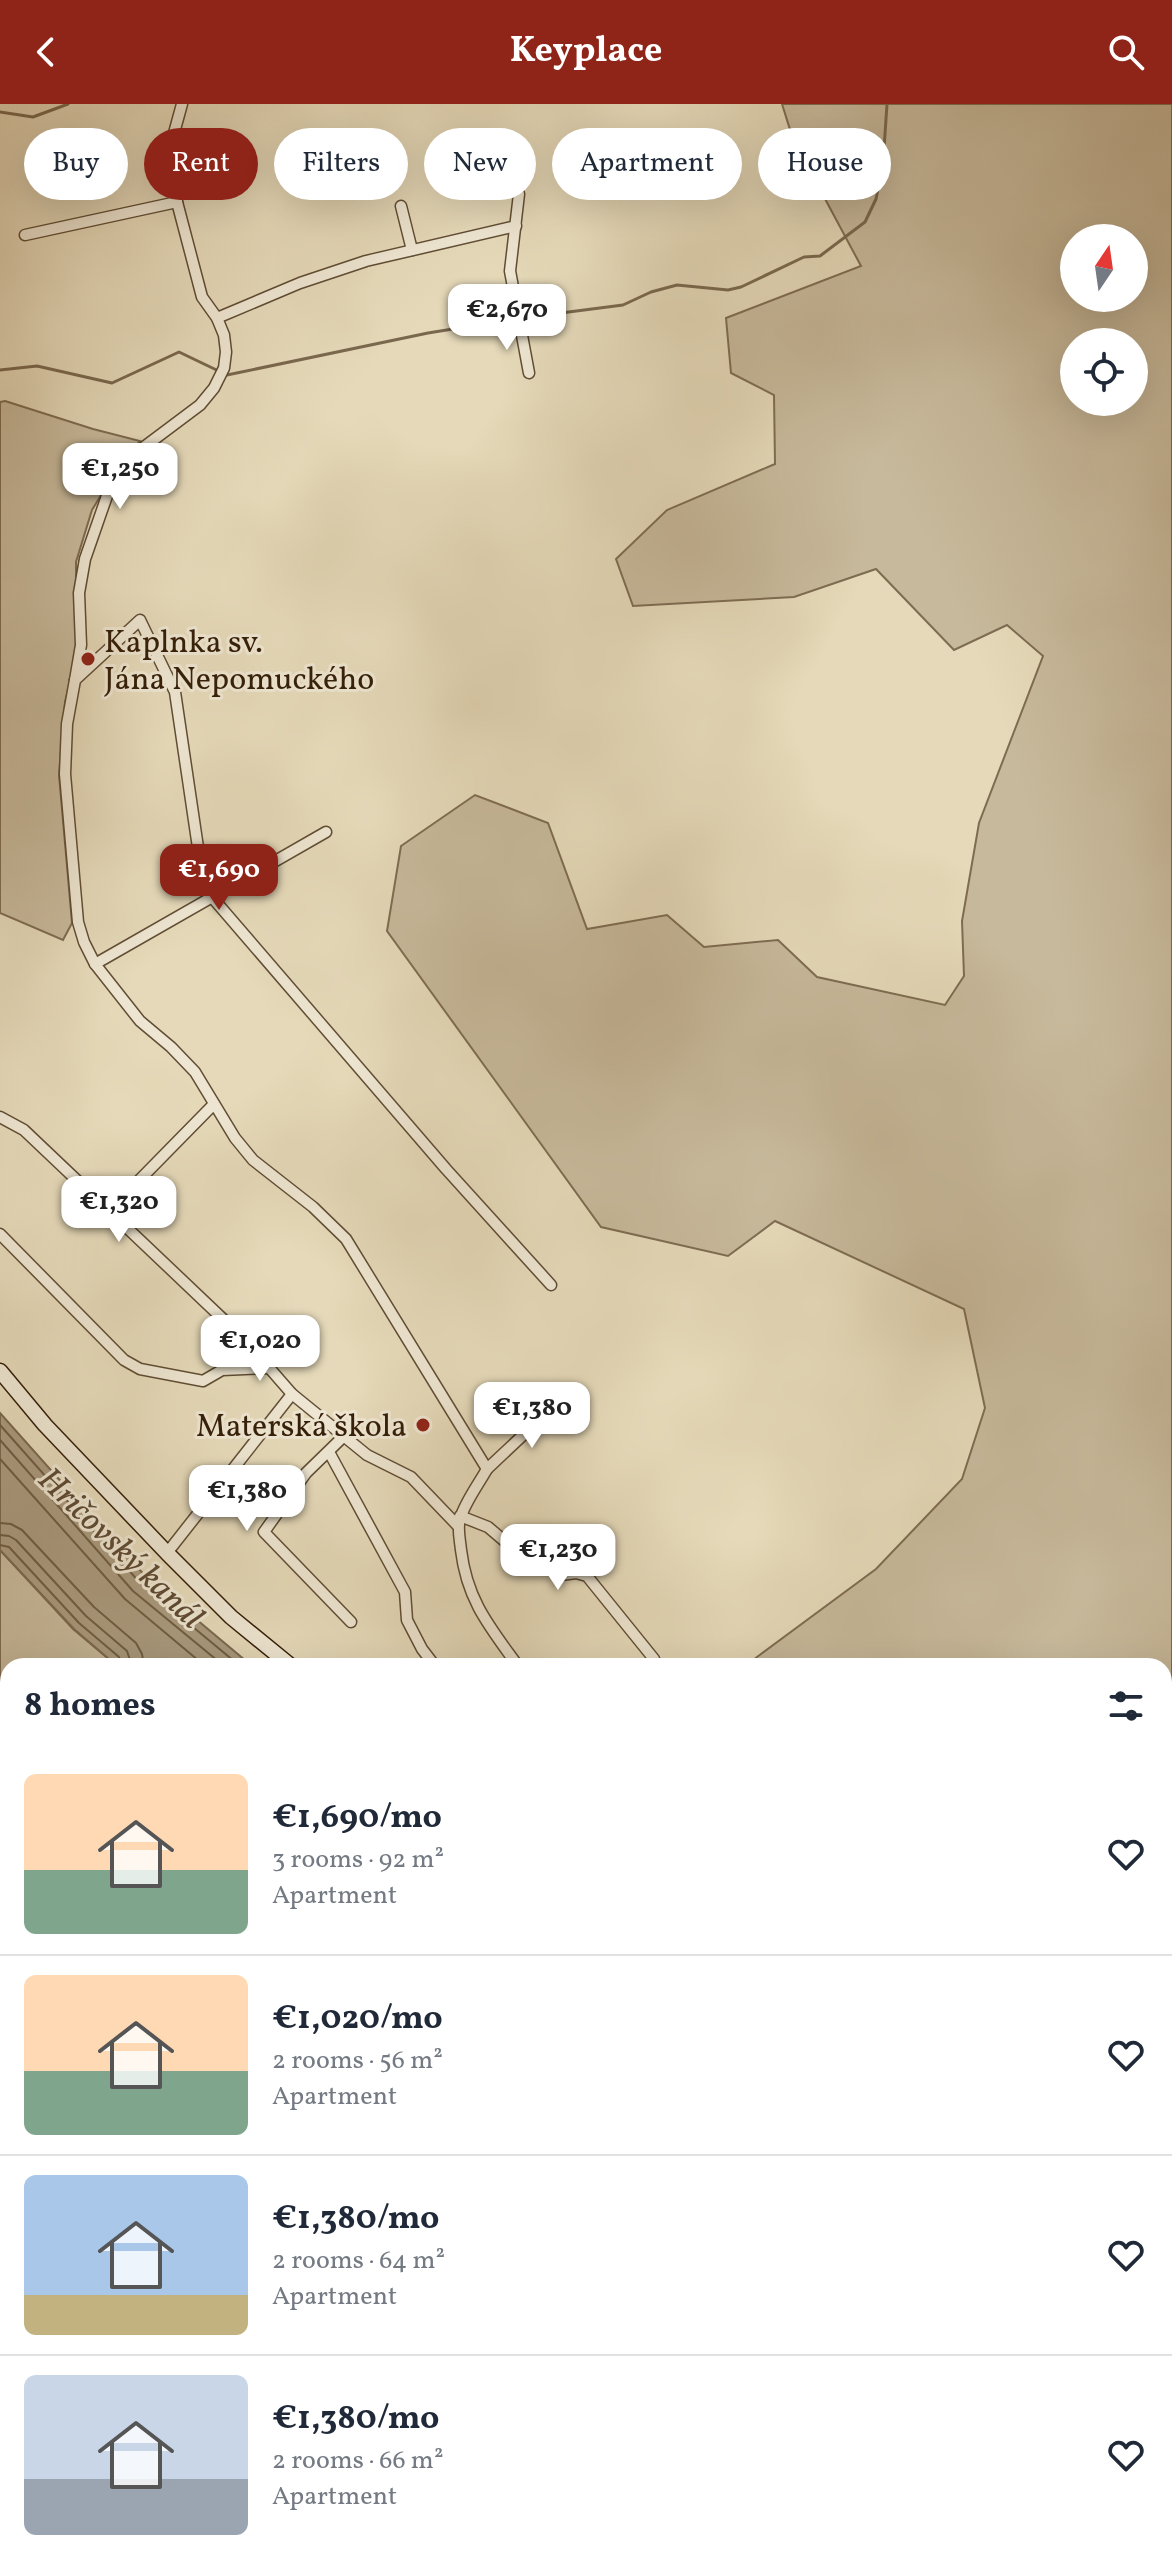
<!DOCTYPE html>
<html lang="en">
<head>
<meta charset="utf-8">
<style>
  :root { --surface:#fff; --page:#f6f6f7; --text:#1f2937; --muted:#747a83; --line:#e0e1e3; --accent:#8f2418 }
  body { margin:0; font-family:Vollkorn,serif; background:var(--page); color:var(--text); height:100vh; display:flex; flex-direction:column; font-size:30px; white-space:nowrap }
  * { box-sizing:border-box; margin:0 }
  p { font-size:26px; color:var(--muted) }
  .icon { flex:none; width:44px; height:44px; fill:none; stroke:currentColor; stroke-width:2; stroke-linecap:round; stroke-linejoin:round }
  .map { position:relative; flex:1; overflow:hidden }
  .drawer { position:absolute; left:0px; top:1554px; width:1172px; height:914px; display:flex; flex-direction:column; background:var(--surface); border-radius:24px 24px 0 0; box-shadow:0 8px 32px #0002 }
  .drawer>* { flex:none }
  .top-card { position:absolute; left:24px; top:24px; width:1124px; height:72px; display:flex; gap:16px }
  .needle { width:52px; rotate:13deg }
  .buttons { position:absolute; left:1060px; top:120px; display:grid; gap:16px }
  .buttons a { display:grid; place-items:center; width:88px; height:88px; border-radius:50%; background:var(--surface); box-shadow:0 8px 32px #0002; font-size:40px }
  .price { position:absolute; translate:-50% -68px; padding:0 18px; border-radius:16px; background:#fff; color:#222; font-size:26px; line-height:52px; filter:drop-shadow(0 2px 4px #0008) }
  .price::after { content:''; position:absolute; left:50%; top:48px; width:24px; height:18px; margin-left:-12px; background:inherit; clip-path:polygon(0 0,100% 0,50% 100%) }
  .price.selected { background:var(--accent); color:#fff }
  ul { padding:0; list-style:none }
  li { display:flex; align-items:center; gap:24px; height:200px; padding:0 24px }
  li+li { border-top:2px solid var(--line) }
  li span { display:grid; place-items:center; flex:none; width:224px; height:160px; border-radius:12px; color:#555 }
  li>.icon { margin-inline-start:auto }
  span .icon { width:96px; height:96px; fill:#fffc; stroke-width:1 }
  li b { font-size:34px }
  h2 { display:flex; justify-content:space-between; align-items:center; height:96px; padding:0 24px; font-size:34px }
  .pill { padding:0 28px; border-radius:36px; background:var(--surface); box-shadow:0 8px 32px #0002; font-size:28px; line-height:72px }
  .pill.selected { background:var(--accent); color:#fff }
  header { display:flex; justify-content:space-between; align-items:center; height:104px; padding:0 24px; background:var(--accent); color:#fff; font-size:36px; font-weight:700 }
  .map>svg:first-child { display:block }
  .green { fill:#c7b99b; stroke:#7e6c52; stroke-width:2; fill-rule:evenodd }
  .water { fill:#a9997d; stroke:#7a684e; stroke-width:2 }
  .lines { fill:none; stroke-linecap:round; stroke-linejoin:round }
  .shore { stroke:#6e5c42; stroke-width:2 }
  .stream { stroke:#7a684e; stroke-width:3 }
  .street-casing { stroke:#604d34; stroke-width:13 }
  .secondary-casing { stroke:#341e08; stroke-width:17 }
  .street { stroke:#eee6d2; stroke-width:10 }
  .secondary { stroke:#eee6d2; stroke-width:14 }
  .rail { stroke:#341e08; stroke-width:3; stroke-dasharray:14 14; stroke-linecap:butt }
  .poi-dot { fill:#8f2418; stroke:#eee6d2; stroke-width:3 }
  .labels { text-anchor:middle; stroke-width:6; stroke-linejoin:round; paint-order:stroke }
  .poi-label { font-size:32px; fill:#341e08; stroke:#eee6d2; text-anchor:start }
  .water-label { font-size:34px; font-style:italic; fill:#5d4931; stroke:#eee6d2 }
</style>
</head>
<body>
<header><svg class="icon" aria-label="back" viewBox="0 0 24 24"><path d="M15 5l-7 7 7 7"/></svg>Keyplace<svg class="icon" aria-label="search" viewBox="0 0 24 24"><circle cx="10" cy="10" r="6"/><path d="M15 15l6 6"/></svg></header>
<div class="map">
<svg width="1172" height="2467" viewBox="0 0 1172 2467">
  <rect width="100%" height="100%" fill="#e5d9b9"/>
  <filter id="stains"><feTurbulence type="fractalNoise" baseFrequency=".0025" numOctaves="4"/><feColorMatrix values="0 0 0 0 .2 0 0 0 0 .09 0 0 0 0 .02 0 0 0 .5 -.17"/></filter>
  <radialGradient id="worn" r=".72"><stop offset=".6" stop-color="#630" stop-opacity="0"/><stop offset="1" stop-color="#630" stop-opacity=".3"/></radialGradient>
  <g class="green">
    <path d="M782 0H1172V1884L1164 1882V1562H751L753 1556 876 1465 962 1375 985 1304 964 1205 775 1117 728 1152 601 1123 387 827 401 742 475 691 548 719 587 825 667 811 704 843 778 836 817 873 945 901 964 872 962 817 979 719 1043 552 1007 521 954 546 876 465 794 493 633 502 616 455 667 406 775 360 774 291 731 269 726 214 861 162 793 35ZM1074 134H1134V194H1074ZM1074 238H1134V298H1074Z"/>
    <polygon points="5,297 93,325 140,337 118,363 92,406 76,458 76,543 74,564 65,598 59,671 72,819 63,836 0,809 0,298"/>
    <polygon points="0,1446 73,1525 117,1562 8,1562 8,1616 0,1610"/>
    <polygon points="0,1831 8,1836 8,1890 0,1885"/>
    <polygon points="1164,2077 1172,2079 1172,2180 1164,2177"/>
  </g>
  <g class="water">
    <polygon points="0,1309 147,1474 252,1562 117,1562 74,1525 0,1446"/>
    <polygon points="0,1610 8,1616 8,1836 0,1831"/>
    <polygon points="1164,2177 1172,2180 1172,2343 1164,2341"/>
  </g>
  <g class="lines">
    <g class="shore">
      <polyline points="0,1321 141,1480 240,1562"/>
      <polyline points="0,1336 133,1487 224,1562"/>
      <polyline points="0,1355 125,1495 205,1562"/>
      <polyline points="0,1419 11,1420 22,1426 94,1503 136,1539 142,1550 144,1562"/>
      <polyline points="0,1431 9,1432 16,1436 86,1512 127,1547 132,1562"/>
      <polyline points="0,1441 9,1443 79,1519 119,1553 122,1562"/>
    </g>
    <g class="stream">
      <polyline points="0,8 33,13 68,0"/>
      <polyline points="522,214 623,201 651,188 677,181 728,186 741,183 804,153 820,152 865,118 876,95 883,60 887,0"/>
      <polyline points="0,266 37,262 112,279 179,248 227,271 428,229 514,215"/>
    </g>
    <g class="street-casing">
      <g id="street">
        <polyline points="512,72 519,90 510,167 529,269"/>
        <polyline points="401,102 412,146"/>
        <polyline points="25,131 177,98"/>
        <polyline points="217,214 300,179 366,157 516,122"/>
        <polyline points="75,576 81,541 79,489 85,455 108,389 132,352 200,301 214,284 224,264 226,248 224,231 217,214 202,193 177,98 171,40 182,0"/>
        <polyline points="95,860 326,728"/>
        <polyline points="0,1013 24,1026 244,1235 292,1290 367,1351 411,1373 458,1422"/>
        <polyline points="109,1107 214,1000"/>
        <polyline points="0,1130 124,1256 140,1265 203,1277 222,1266 269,1264"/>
        <polyline points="343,1333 306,1369 264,1428 351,1518"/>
        <polyline points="329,1348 405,1488 407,1516 422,1545 435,1562"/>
        <polyline points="487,1365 554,1302"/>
        <polyline points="460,1412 488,1423 521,1451 561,1471 576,1469 587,1472 654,1555"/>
        <polyline points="167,1449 292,1290"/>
        <path d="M518 1562C489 1522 467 1496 461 1446 460 1436 457 1424 460 1415 465 1398 478 1381 487 1365L346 1135 313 1103 253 1056 235 1034 195 968 171 943 140 917 95 860 84 838 78 818 65 670 67 620 75 576 140 516 175 588 200 757 211 792 446 1065 551 1181"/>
        <polyline points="0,2299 8,2290"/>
        <polyline points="0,2376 8,2384"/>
        <polyline points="0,2451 8,2443"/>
        <polyline points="88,2460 95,2467"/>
        <polyline points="131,2467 138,2460"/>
      </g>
    </g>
    <g class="secondary-casing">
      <g id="secondary">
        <polyline points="0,1267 45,1321 167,1449 231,1513 291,1562"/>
        <polyline points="1164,1921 1172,1920"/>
        <polyline points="1164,1943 1172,1952"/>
        <polyline points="1164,1995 1172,1971"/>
        <polyline points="0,2050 8,2057"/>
        <polyline points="1164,2058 1172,2035"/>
        <polyline points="441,2460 452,2467"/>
        <polyline points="1005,2467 1007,2460"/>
        <polyline points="1024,2467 1027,2460"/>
      </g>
    </g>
    <use href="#street" class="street"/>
    <use href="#secondary" class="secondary"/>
    <g class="rail">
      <polyline points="7,1897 8,1898"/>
      <polyline points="0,1952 8,1959"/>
      <polyline points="564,2460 572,2467"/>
    </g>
  </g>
  <g class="poi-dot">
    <circle cx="88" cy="555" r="8"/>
    <circle cx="423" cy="1321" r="8"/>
  </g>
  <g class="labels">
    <g class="poi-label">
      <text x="104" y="548">Kaplnka sv.<tspan x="104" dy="37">Jána Nepomuckého</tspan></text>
      <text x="407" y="1332" text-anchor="end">Materská škola</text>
    </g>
    <g class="water-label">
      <text transform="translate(122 1443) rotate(44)" y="12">Hričovský kanál</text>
    </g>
  </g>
  <rect width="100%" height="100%" filter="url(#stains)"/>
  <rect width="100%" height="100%" fill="url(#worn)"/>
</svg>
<div class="buttons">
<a><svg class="needle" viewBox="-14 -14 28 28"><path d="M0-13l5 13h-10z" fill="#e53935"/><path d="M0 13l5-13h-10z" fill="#747a83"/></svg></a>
<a><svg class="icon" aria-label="locate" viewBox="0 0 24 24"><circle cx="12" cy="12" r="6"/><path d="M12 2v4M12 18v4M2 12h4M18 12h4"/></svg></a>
</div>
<b class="price" style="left:507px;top:248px">€2,670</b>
<b class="price" style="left:120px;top:407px">€1,250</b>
<b class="price selected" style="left:219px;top:808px">€1,690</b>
<b class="price" style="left:119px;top:1140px">€1,320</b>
<b class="price" style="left:260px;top:1279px">€1,020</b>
<b class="price" style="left:532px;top:1346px">€1,380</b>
<b class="price" style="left:247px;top:1429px">€1,380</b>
<b class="price" style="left:558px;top:1488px">€1,230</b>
<div class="top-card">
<a class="pill">Buy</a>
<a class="pill selected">Rent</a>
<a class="pill">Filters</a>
<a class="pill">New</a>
<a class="pill">Apartment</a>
<a class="pill">House</a>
</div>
<section class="drawer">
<h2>8 homes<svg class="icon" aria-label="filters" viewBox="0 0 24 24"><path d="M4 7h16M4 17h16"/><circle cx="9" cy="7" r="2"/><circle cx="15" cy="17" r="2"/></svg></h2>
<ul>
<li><span style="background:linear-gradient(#ffd9b3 60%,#7fa58c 0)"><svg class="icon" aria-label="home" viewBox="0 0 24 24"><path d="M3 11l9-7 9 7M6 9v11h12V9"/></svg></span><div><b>€1,690/mo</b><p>3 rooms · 92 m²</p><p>Apartment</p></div><svg class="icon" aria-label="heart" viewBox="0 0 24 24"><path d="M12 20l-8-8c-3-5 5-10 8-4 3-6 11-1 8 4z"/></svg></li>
<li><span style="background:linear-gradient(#ffd9b3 60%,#7fa58c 0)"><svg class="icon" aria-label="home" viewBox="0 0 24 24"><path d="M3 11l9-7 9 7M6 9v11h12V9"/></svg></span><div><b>€1,020/mo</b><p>2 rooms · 56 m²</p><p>Apartment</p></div><svg class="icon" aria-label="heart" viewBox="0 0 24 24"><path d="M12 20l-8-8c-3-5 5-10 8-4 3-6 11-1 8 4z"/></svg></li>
<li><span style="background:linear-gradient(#a9c7e8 75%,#c2b280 0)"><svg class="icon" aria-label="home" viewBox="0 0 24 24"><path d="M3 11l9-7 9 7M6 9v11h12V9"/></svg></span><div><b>€1,380/mo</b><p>2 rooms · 64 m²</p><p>Apartment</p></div><svg class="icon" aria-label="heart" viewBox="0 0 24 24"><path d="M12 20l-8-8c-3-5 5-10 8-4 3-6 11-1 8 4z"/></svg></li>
<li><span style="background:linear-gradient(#c9d6e8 65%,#9aa5b1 0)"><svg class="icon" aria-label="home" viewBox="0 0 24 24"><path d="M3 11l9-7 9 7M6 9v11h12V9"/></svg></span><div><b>€1,380/mo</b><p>2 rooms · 66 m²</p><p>Apartment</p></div><svg class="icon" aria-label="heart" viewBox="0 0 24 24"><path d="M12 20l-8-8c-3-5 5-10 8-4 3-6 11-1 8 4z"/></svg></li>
</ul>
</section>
</div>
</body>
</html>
